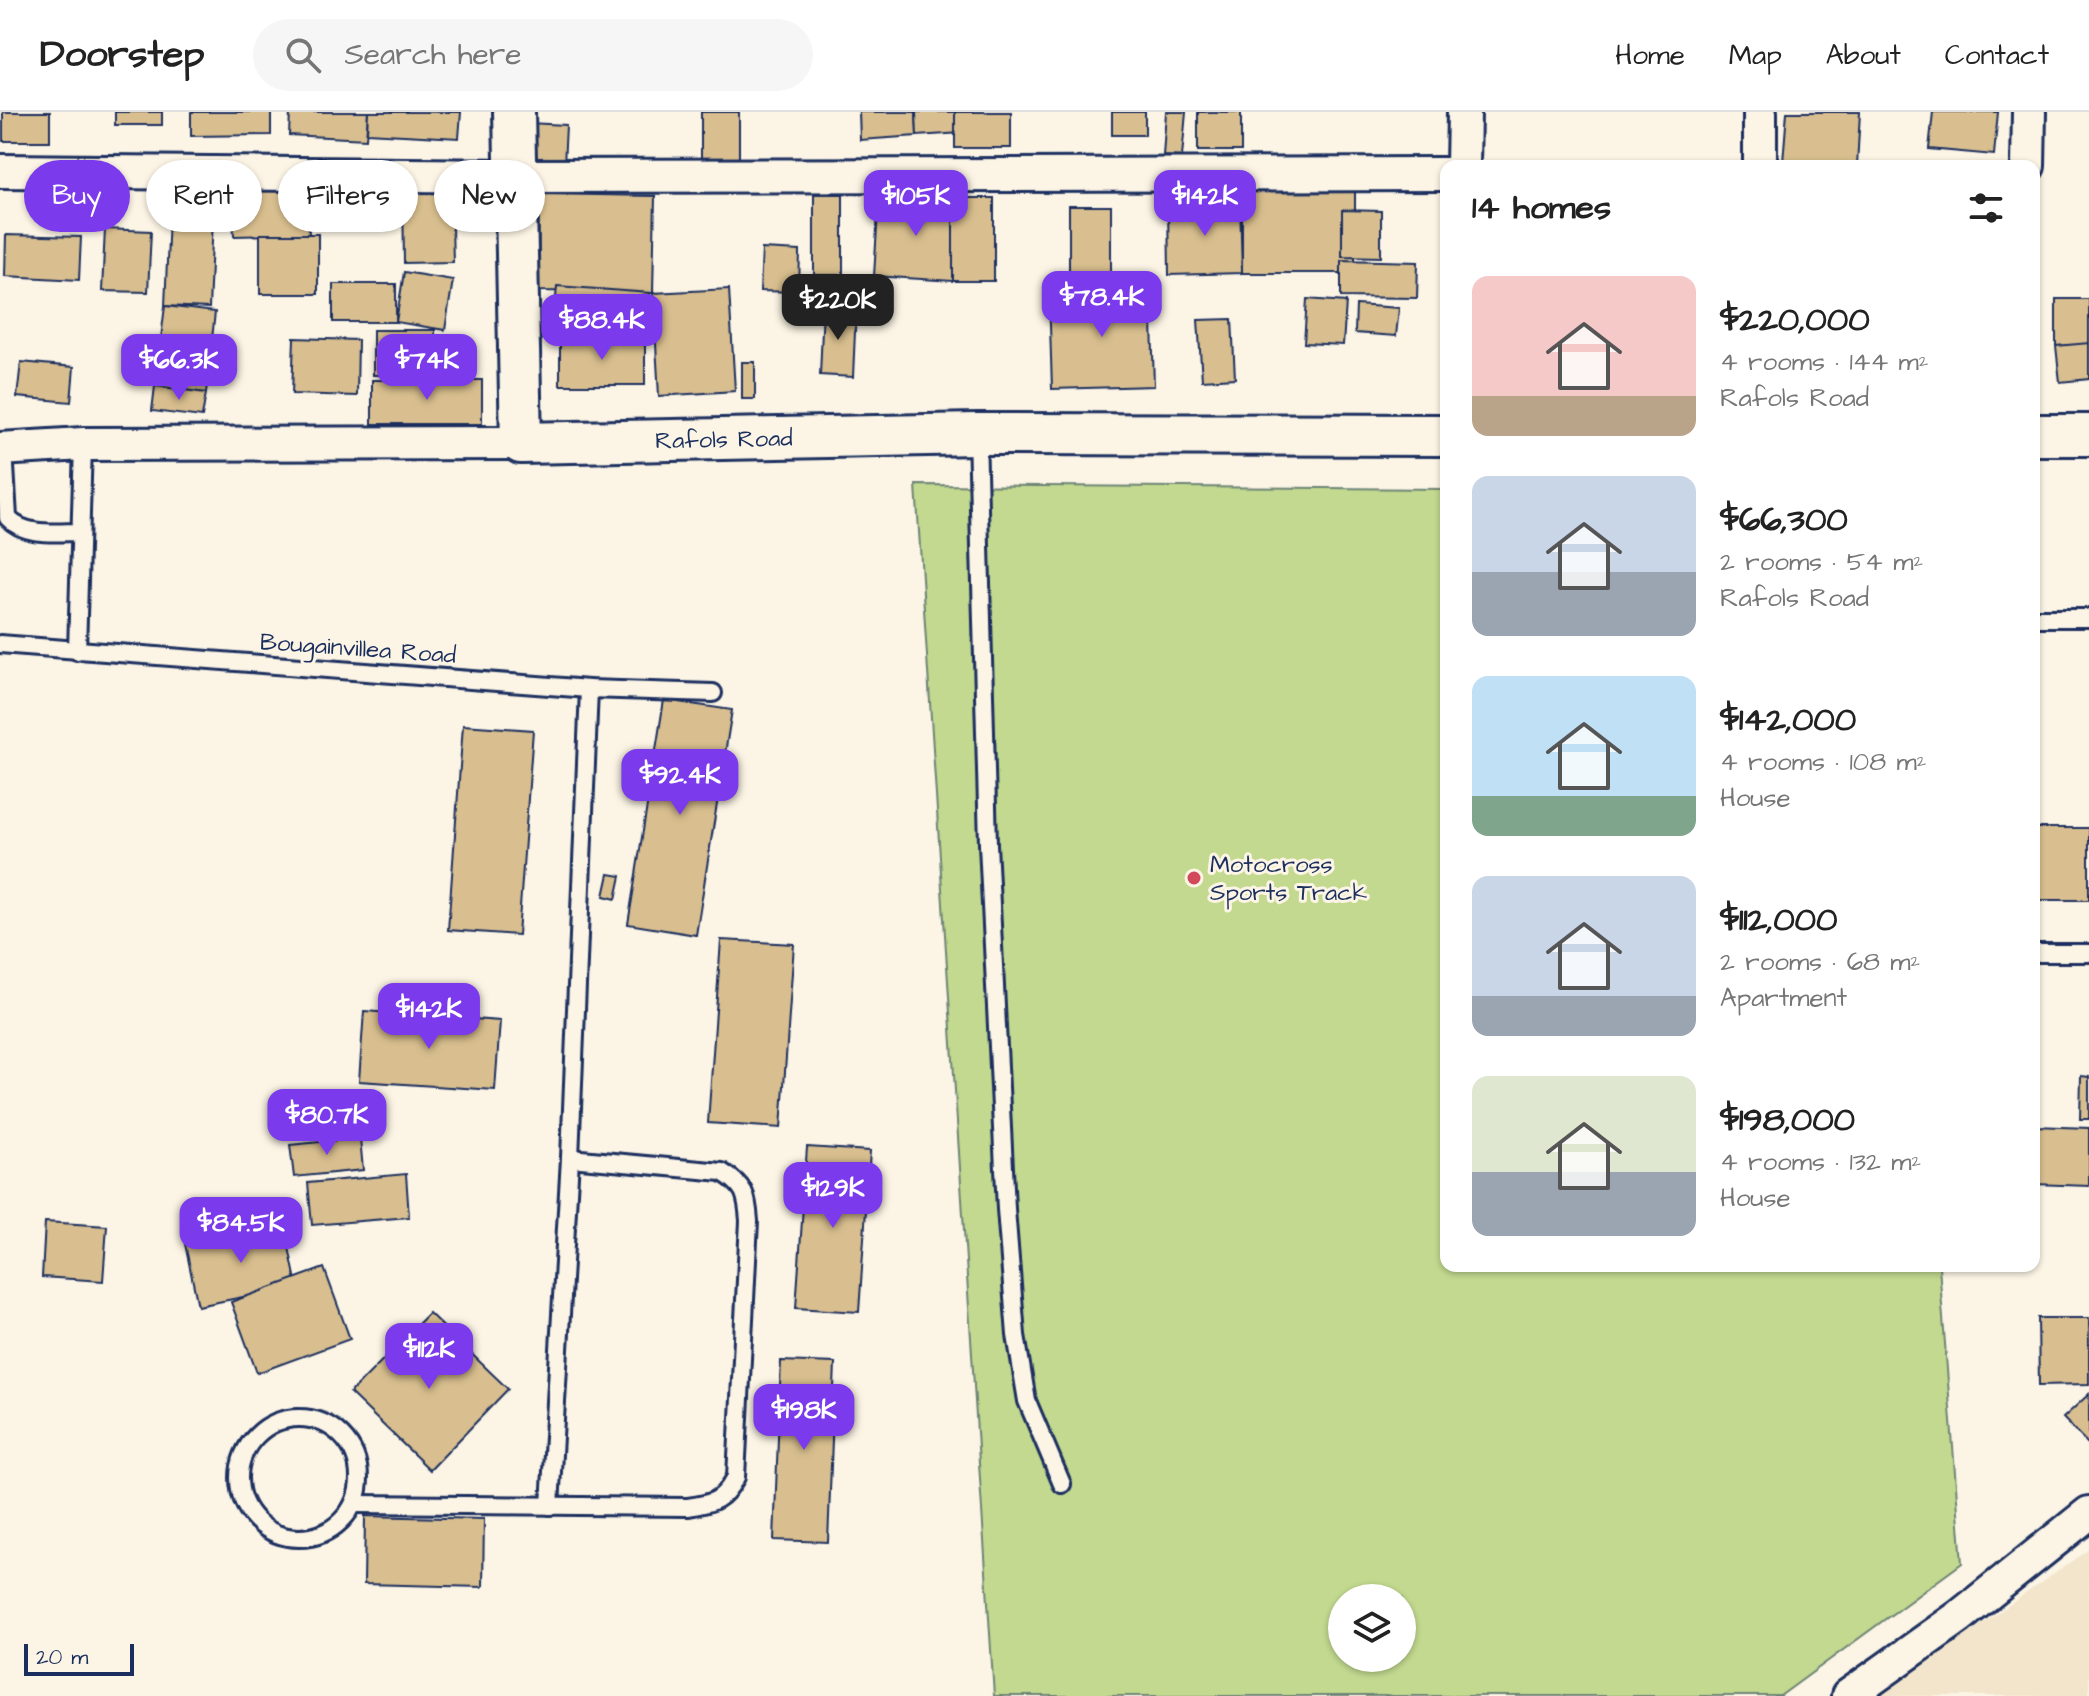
<!DOCTYPE html>
<html lang="en">
<head>
<meta charset="utf-8">
<style>
  :root { --surface:#fff; --page:#f6f6f6; --text:#222; --muted:#767676; --line:#e0e0e0; --accent:#7c3aed }
  body { margin:0; font-family:"Architects Daughter",sans-serif; background:var(--page); color:var(--text); height:100vh; display:flex; flex-direction:column; font-size:30px; white-space:nowrap }
  * { box-sizing:border-box; margin:0 }
  p { font-size:26px; color:var(--muted) }
  .icon { flex:none; width:44px; height:44px; fill:none; stroke:currentColor; stroke-width:2; stroke-linecap:round; stroke-linejoin:round }
  .map { position:relative; flex:1; overflow:hidden }
  .sheet { position:absolute; left:1440px; top:48px; width:600px; height:1112px; display:flex; flex-direction:column; background:var(--surface); border-radius:16px; box-shadow:0 2px 6px #0004 }
  .sheet>* { flex:none }
  .top-card { position:absolute; left:24px; top:48px; width:760px; height:72px; display:flex; gap:16px }
  .fabs { position:absolute; left:1328px; top:1472px; display:grid; gap:16px }
  .fabs a { display:grid; place-items:center; width:88px; height:88px; border-radius:50%; background:var(--surface); box-shadow:0 2px 6px #0004; font-size:40px }
  .scale { position:absolute; left:24px; bottom:20px; width:110px; box-sizing:border-box; padding-left:8px; border:4px solid #1b2f5e; border-top:0; font-size:22px; line-height:28px; white-space:nowrap; color:#1b2f5e; -webkit-text-stroke:6px #fcf5e5; paint-order:stroke }
  .price { position:absolute; translate:-50% -68px; padding:0 18px; border-radius:16px; background:var(--accent); color:#fff; font-size:26px; line-height:52px; filter:drop-shadow(0 2px 4px #0008) }
  .price::after { content:''; position:absolute; left:50%; top:48px; width:24px; height:18px; margin-left:-12px; background:inherit; clip-path:polygon(0 0,100% 0,50% 100%) }
  .price.selected { background:#222; color:#fff }
  ul { padding:0; list-style:none }
  li { display:flex; align-items:center; gap:24px; height:200px; padding:0 32px }
  li span { display:grid; place-items:center; flex:none; width:224px; height:160px; border-radius:16px; color:#555 }
  li>.icon { margin-inline-start:auto }
  span .icon { width:96px; height:96px; fill:#fffc; stroke-width:1 }
  li b { font-size:34px }
  h2 { display:flex; justify-content:space-between; align-items:center; height:96px; padding:0 32px; font-size:34px }
  .chip { padding:0 28px; border-radius:36px; background:var(--surface); box-shadow:0 2px 6px #0004; font-size:28px; line-height:72px }
  .chip.selected { background:var(--accent); color:#fff }
  header { display:flex; align-items:center; gap:48px; box-sizing:border-box; height:112px; padding:0 40px; background:var(--surface); border-bottom:2px solid var(--line) }
  header strong { font-size:38px }
  nav { display:flex; gap:44px; margin-inline-start:auto; font-size:28px }
  .search { width:560px; height:72px; background:var(--page); display:flex; align-items:center; gap:20px; box-sizing:border-box; padding:0 28px; border-radius:44px; color:var(--muted); font-size:30px }
  .map>svg:first-child { display:block }
  .built { fill:#f2e5cb }
  .green { fill:#c2d98f; stroke:#6e8476; stroke-width:2; fill-rule:evenodd }
  .building { fill:#d9bf8f; stroke:#1b2f5e; stroke-width:2 }
  .lines { fill:none; stroke-linecap:round; stroke-linejoin:round }
  .service-casing { stroke:#1b2f5e; stroke-width:22 }
  .minor-casing { stroke:#1b2f5e; stroke-width:38 }
  .tertiary-casing { stroke:#1b2f5e; stroke-width:46 }
  .service { stroke:#fcf5e5; stroke-width:16 }
  .minor { stroke:#fcf5e5; stroke-width:32 }
  .tertiary { stroke:#fcf5e5; stroke-width:40 }
  .poi-dot { fill:#d1495b; stroke:#fcf5e5; stroke-width:3 }
  .labels { text-anchor:middle; stroke-width:6; stroke-linejoin:round; paint-order:stroke }
  .street-label { font-size:24px; fill:#1b2f5e; stroke:#fcf5e5 }
  .poi-label { font-size:24px; fill:#1b2f5e; stroke:#fcf5e5; text-anchor:start }
</style>
</head>
<body>
<header>
<strong>Doorstep</strong>
<div class="search"><svg class="icon" aria-label="search" viewBox="0 0 24 24"><circle cx="10" cy="10" r="6"/><path d="M15 15l6 6"/></svg>Search here</div>
<nav><a>Home</a><a>Map</a><a>About</a><a>Contact</a></nav>
</header>
<div class="map">
<svg width="2089" height="1584" viewBox="0 0 2089 1584">
  <rect width="100%" height="100%" fill="#fcf5e5"/>
  <filter id="ink" filterUnits="userSpaceOnUse"><feTurbulence type="fractalNoise" baseFrequency=".0125" numOctaves="2"/><feDisplacementMap in="SourceGraphic" scale="16" xChannelSelector="R" yChannelSelector="G"/><feConvolveMatrix kernelMatrix="1 2 1 2 8 2 1 2 1" color-interpolation-filters="sRGB"/></filter>
  <g filter="url(#ink)">
    <polygon class="built" points="2089,1437 2089,1584 1879,1584"/>
    <path class="green" d="M916 373 1446 377V1154H1939L1962 1451 1780 1584H994ZM1342 1486H1402V1546H1342Z"/>
    <g class="building">
      <rect x="3" y="0" width="47" height="29"/>
      <rect x="115" y="0" width="47" height="13"/>
      <polygon points="191,0 271,0 271,23 191,24"/>
      <polygon points="290,0 368,0 366,27 289,23"/>
      <polygon points="368,0 461,0 459,26 367,21"/>
      <rect x="701" y="0" width="38" height="50"/>
      <polygon points="859,0 916,0 917,24 860,28"/>
      <polygon points="916,0 960,0 962,21 917,24"/>
      <rect x="955" y="0" width="56" height="36"/>
      <rect x="1112" y="0" width="33" height="23"/>
      <polygon points="1166,0 1186,0 1182,45 1163,44"/>
      <rect x="1198" y="0" width="43" height="39"/>
      <polygon points="1787,0 1860,0 1857,54 1783,50"/>
      <polygon points="1933,0 1998,0 1994,43 1929,37"/>
      <polygon points="528,11 566,13 564,53 526,52"/>
      <polygon points="307,75 309,122 234,124 232,78"/>
      <polygon points="451,76 453,150 404,151 403,77"/>
      <rect x="1242" y="76" width="113" height="85"/>
      <polygon points="170,82 214,84 209,196 165,194"/>
      <polygon points="539,82 655,84 653,181 538,179"/>
      <rect x="814" y="82" width="29" height="81"/>
      <polygon points="879,84 958,89 953,169 874,164"/>
      <rect x="953" y="86" width="41" height="83"/>
      <polygon points="1240,89 1242,161 1169,163 1168,91"/>
      <rect x="1069" y="94" width="42" height="82"/>
      <polygon points="1342,98 1381,99 1381,145 1342,144"/>
      <polygon points="105,117 151,119 148,180 102,179"/>
      <rect x="260" y="122" width="58" height="60"/>
      <polygon points="6,123 81,125 79,168 5,164"/>
      <polygon points="762,137 800,139 799,180 760,179"/>
      <polygon points="1341,148 1418,150 1417,186 1341,185"/>
      <polygon points="404,160 453,168 445,218 396,210"/>
      <rect x="333" y="172" width="63" height="38"/>
      <polygon points="557,174 650,181 646,227 553,221"/>
      <polygon points="729,177 735,279 659,284 653,181"/>
      <polygon points="1151,177 1154,274 1052,277 1049,181"/>
      <polygon points="1307,187 1346,190 1343,233 1304,231"/>
      <rect x="2056" y="187" width="33" height="47"/>
      <polygon points="1356,193 1399,196 1396,224 1355,221"/>
      <polygon points="165,194 215,200 206,281 155,274"/>
      <polygon points="823,195 856,197 853,265 820,263"/>
      <polygon points="1232,207 1235,266 1202,268 1198,208"/>
      <rect x="373" y="218" width="62" height="45"/>
      <polygon points="294,226 358,228 357,284 292,282"/>
      <rect x="560" y="227" width="85" height="46"/>
      <polygon points="2089,231 2089,267 2060,270 2056,234"/>
      <polygon points="21,250 74,255 71,290 17,285"/>
      <rect x="742" y="250" width="13" height="37"/>
      <rect x="372" y="268" width="110" height="44"/>
      <polygon points="155,274 206,281 202,305 152,299"/>
      <polygon points="664,588 732,598 696,823 628,812"/>
      <polygon points="463,613 533,618 518,823 448,818"/>
      <rect x="2034" y="716" width="55" height="72"/>
      <polygon points="609,762 621,764 616,787 604,784"/>
      <polygon points="721,828 794,832 781,1016 708,1011"/>
      <polygon points="364,899 500,909 495,978 359,969"/>
      <polygon points="2081,964 2089,965 2089,1007 2080,1007"/>
      <polygon points="2034,1014 2089,1016 2089,1074 2034,1072"/>
      <polygon points="360,1026 363,1058 294,1065 290,1033"/>
      <polygon points="807,1035 870,1039 859,1200 796,1196"/>
      <polygon points="406,1062 409,1105 312,1113 308,1071"/>
      <polygon points="45,1110 107,1114 103,1169 42,1165"/>
      <polygon points="284,1111 297,1174 198,1194 185,1132"/>
      <polygon points="324,1156 350,1227 257,1261 231,1190"/>
      <polygon points="429,1201 508,1277 430,1358 350,1281"/>
      <polygon points="2038,1206 2089,1206 2089,1272 2039,1273"/>
      <polygon points="781,1249 835,1251 828,1430 774,1428"/>
      <polygon points="2089,1282 2089,1333 2063,1306"/>
      <polygon points="365,1404 484,1407 483,1475 364,1472"/>
    </g>
    <g class="lines">
      <g class="service-casing">
        <g id="service">
          <polyline points="977,322 988,732 1006,1097 1016,1223 1027,1289 1062,1372"/>
          <path d="M4 337 8 406C25 425 57 420 80 420"/>
          <polyline points="2034,506 2089,506"/>
          <polyline points="0,532 589,577 713,581"/>
          <polyline points="77,539 83,332"/>
          <polyline points="2034,841 2089,841"/>
          <circle cx="299" cy="1366" r="60"/>
          <path d="M355 1392 688 1395C715 1391 723 1388 736 1365L749 1109C747 1082 745 1074 722 1060L570 1046"/>
          <polyline points="550,1394 570,1046 589,577"/>
        </g>
      </g>
      <g class="minor-casing">
        <g id="minor">
          <polyline points="1760,0 1760,54"/>
          <polyline points="1463,54 1464,0"/>
          <polyline points="2028,54 2029,0"/>
          <polyline points="0,59 515,64 1446,62"/>
          <polyline points="0,337 83,332 521,331"/>
          <polyline points="1848,1584 1959,1505 2089,1401"/>
        </g>
      </g>
      <g class="tertiary-casing">
        <g id="tertiary">
          <path id="s1" d="M514 0 521 331 977 322 1446 323"/>
          <polyline points="2034,323 2089,323"/>
        </g>
      </g>
      <use href="#service" class="service"/>
      <use href="#minor" class="minor"/>
      <use href="#tertiary" class="tertiary"/>
    </g>
  </g>
  <circle class="poi-dot" cx="1194" cy="766" r="8"/>
  <g class="labels">
    <g class="street-label">
      <text dy="8" stroke="none"><textPath href="#s1" startOffset="534">Rafols Road</textPath></text>
      <text transform="translate(358 536) rotate(4)" y="8">Bougainvillea Road</text>
    </g>
    <g class="poi-label">
      <text x="1210" y="760">Motocross<tspan x="1210" dy="28">Sports Track</tspan></text>
    </g>
  </g>
</svg>
<div class="fabs">
<a><svg class="icon" aria-label="layers" viewBox="0 0 24 24"><path d="M12 4l9 5-9 5-9-5zM3 14l9 5 9-5"/></svg></a>
</div>
<div class="scale">20 m</div>
<b class="price" style="left:916px;top:126px">$105K</b>
<b class="price" style="left:1205px;top:126px">$142K</b>
<b class="price" style="left:1102px;top:227px">$78.4K</b>
<b class="price selected" style="left:838px;top:230px">$220K</b>
<b class="price" style="left:602px;top:250px">$88.4K</b>
<b class="price" style="left:179px;top:290px">$66.3K</b>
<b class="price" style="left:427px;top:290px">$74K</b>
<b class="price" style="left:680px;top:705px">$92.4K</b>
<b class="price" style="left:429px;top:939px">$142K</b>
<b class="price" style="left:327px;top:1045px">$80.7K</b>
<b class="price" style="left:833px;top:1118px">$129K</b>
<b class="price" style="left:241px;top:1153px">$84.5K</b>
<b class="price" style="left:429px;top:1279px">$112K</b>
<b class="price" style="left:804px;top:1340px">$198K</b>
<div class="top-card">
<a class="chip selected">Buy</a>
<a class="chip">Rent</a>
<a class="chip">Filters</a>
<a class="chip">New</a>
</div>
<section class="sheet">
<h2>14 homes<svg class="icon" aria-label="filters" viewBox="0 0 24 24"><path d="M4 7h16M4 17h16"/><circle cx="9" cy="7" r="2"/><circle cx="15" cy="17" r="2"/></svg></h2>
<ul>
<li><span style="background:linear-gradient(#f6c9c9 75%,#b9a48a 0)"><svg class="icon" aria-label="home" viewBox="0 0 24 24"><path d="M3 11l9-7 9 7M6 9v11h12V9"/></svg></span><div><b>$220,000</b><p>4 rooms · 144 m²</p><p>Rafols Road</p></div></li>
<li><span style="background:linear-gradient(#c9d6e8 60%,#9aa5b1 0)"><svg class="icon" aria-label="home" viewBox="0 0 24 24"><path d="M3 11l9-7 9 7M6 9v11h12V9"/></svg></span><div><b>$66,300</b><p>2 rooms · 54 m²</p><p>Rafols Road</p></div></li>
<li><span style="background:linear-gradient(#bfe0f5 75%,#7fa58c 0)"><svg class="icon" aria-label="home" viewBox="0 0 24 24"><path d="M3 11l9-7 9 7M6 9v11h12V9"/></svg></span><div><b>$142,000</b><p>4 rooms · 108 m²</p><p>House</p></div></li>
<li><span style="background:linear-gradient(#c9d6e8 75%,#9aa5b1 0)"><svg class="icon" aria-label="home" viewBox="0 0 24 24"><path d="M3 11l9-7 9 7M6 9v11h12V9"/></svg></span><div><b>$112,000</b><p>2 rooms · 68 m²</p><p>Apartment</p></div></li>
<li><span style="background:linear-gradient(#dfe7d0 60%,#9aa5b1 0)"><svg class="icon" aria-label="home" viewBox="0 0 24 24"><path d="M3 11l9-7 9 7M6 9v11h12V9"/></svg></span><div><b>$198,000</b><p>4 rooms · 132 m²</p><p>House</p></div></li>
</ul>
</section>
</div>
</body>
</html>
